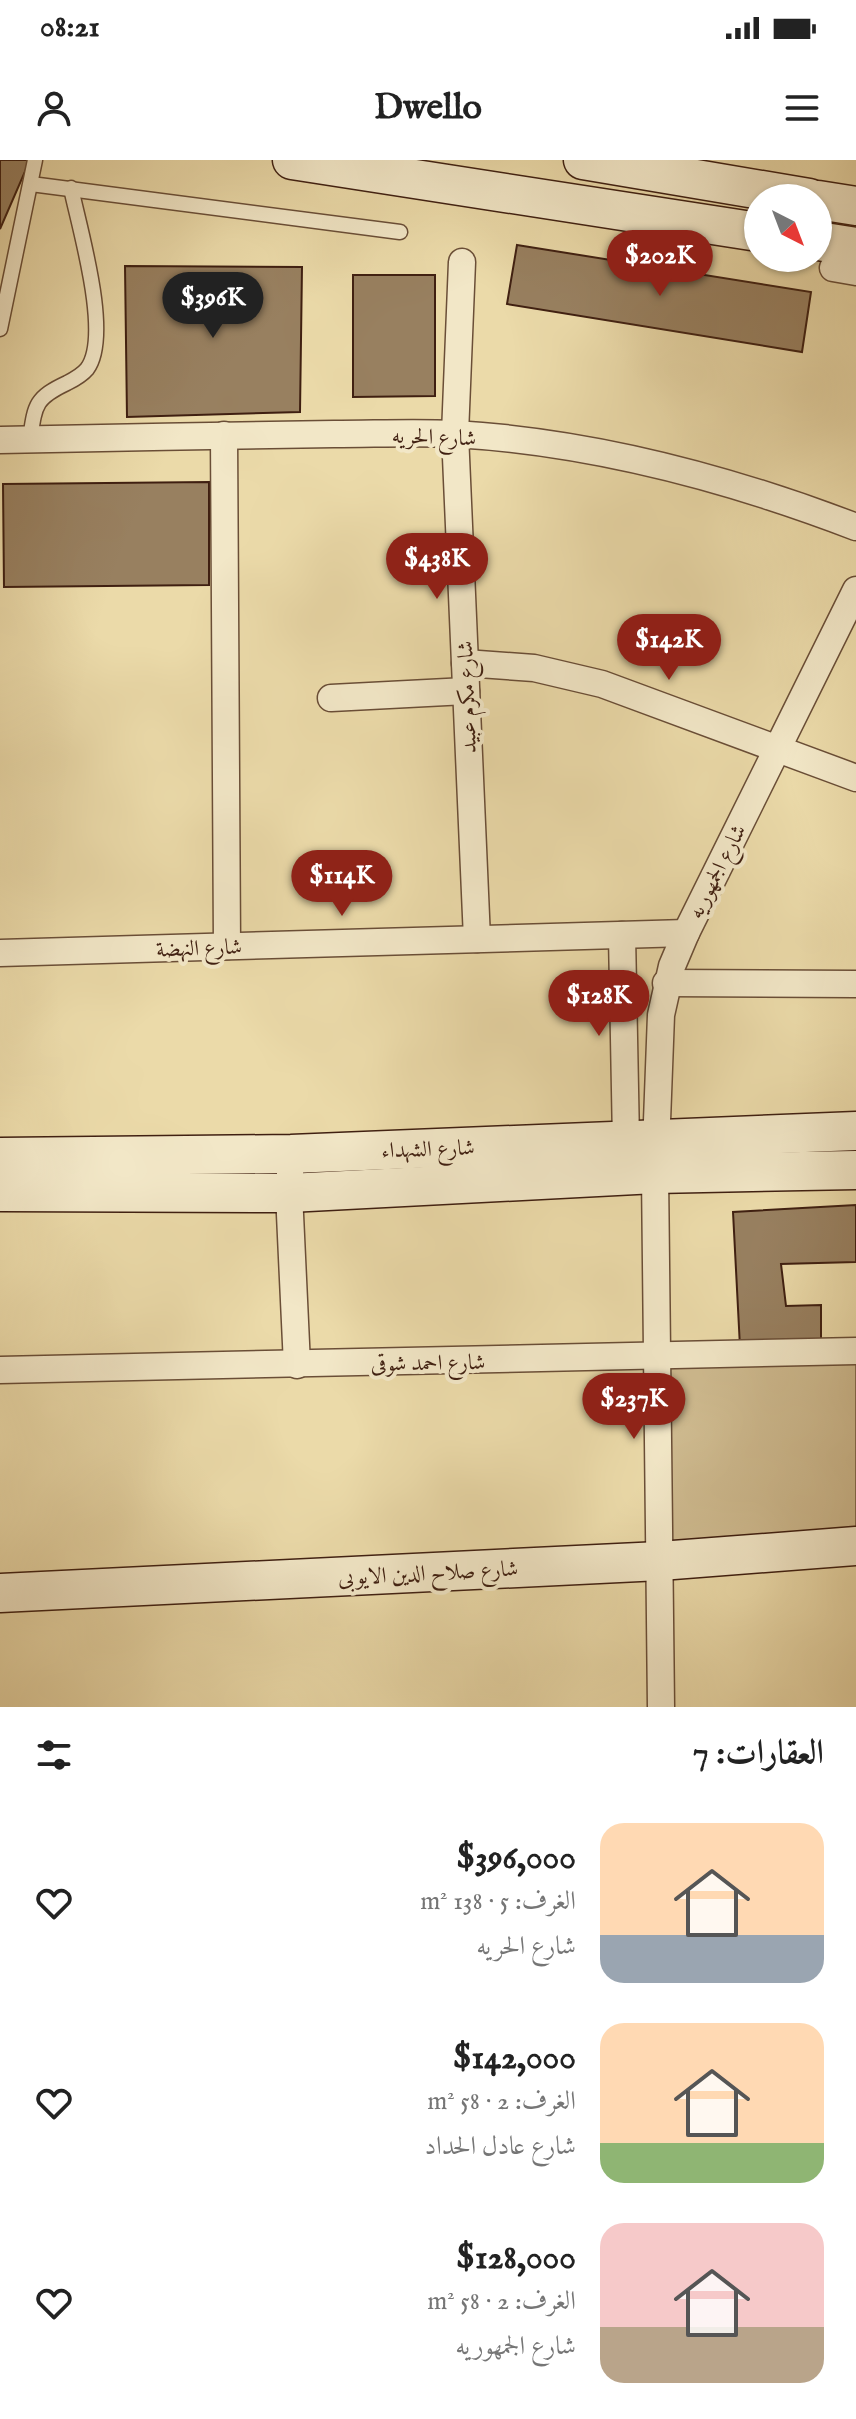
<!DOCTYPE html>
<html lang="ar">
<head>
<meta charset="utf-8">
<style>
  :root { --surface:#fff; --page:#f2f2f2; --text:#222; --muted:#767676; --accent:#8f2418 }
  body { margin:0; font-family:"IM FELL English",Amiri,serif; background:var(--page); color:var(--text); direction:rtl; height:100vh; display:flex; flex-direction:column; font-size:30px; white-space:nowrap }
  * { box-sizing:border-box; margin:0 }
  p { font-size:26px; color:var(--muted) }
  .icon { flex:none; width:44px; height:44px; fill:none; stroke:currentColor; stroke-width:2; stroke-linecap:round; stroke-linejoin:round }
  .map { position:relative; height:1547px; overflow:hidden; direction:ltr }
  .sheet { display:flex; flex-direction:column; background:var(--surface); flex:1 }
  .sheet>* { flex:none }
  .needle { width:52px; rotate:138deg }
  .controls { position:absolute; left:744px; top:24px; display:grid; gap:16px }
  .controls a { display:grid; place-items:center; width:88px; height:88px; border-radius:50%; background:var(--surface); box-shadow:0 2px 6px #0004; font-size:40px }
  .price { position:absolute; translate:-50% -68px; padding:0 18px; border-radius:28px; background:var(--accent); color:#fff; font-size:26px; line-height:52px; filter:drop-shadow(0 2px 4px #0008) }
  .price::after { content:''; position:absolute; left:50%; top:48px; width:24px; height:18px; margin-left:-12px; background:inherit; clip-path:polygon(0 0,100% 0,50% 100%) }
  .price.selected { background:#222; color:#fff }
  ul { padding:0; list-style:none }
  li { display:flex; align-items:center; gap:24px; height:200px; padding:0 32px }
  li span { display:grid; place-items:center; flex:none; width:224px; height:160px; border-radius:24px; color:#555 }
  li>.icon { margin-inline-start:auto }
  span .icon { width:96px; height:96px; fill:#fffc; stroke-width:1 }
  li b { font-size:34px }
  h2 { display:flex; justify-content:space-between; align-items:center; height:96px; padding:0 32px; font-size:34px }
  .status { display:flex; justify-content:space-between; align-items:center; height:56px; padding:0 40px; background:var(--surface); direction:ltr }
  .status svg { height:22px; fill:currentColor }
  header { display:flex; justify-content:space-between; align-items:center; height:104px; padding:0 32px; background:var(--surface); font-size:36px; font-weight:700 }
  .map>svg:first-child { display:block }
  .green { fill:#ceba8f; stroke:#866c50; stroke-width:2 }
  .building { fill:#988060; stroke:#3f1f11; stroke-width:2 }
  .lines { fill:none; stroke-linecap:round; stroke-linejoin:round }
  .lane-casing { stroke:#6a4e37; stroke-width:17 }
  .street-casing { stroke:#6a4e37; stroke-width:29 }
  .secondary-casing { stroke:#3f1f11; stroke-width:41 }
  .lane { stroke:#f2e7c7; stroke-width:14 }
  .street { stroke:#f2e7c7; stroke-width:26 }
  .secondary { stroke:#f2e7c7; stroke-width:38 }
  .labels { text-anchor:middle; stroke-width:8; stroke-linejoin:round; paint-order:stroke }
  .street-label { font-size:22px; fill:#3f1f11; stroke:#f2e7c7 }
</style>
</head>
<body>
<div class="status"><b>08:21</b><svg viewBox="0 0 49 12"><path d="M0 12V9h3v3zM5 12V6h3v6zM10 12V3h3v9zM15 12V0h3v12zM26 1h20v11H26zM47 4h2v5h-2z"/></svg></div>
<header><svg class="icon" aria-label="menu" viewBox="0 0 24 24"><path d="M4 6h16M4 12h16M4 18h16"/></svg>Dwello<svg class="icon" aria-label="person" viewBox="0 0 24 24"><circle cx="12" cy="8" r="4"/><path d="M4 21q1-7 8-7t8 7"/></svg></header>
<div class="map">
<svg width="856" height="1547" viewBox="0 0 856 1547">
  <rect width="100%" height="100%" fill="#ebdaa9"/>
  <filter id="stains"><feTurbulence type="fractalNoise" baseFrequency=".0025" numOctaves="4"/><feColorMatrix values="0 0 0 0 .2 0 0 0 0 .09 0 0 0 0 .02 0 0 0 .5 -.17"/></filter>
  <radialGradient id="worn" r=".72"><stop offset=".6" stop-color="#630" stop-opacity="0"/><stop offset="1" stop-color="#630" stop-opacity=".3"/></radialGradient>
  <polygon class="green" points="856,1192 856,1386 660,1400 659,1197"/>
  <g class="building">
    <polygon points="0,0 30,0 0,69"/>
    <polygon points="517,85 811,132 802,192 507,144"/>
    <polygon points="125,106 302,107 300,252 127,257"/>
    <polygon points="353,115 435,115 435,236 353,237"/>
    <polygon points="209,322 209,425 4,427 3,324"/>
    <polygon points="856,1045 856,1102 781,1104 786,1146 821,1145 821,1180 740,1187 733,1052"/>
  </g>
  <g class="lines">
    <g class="lane-casing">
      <g id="lane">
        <polyline points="31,24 400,72"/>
        <polyline points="0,169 35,0"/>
        <path d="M30 279C35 245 35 238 67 223 75 219 82 215 87 209 112 176 79 67 71 28"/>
      </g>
    </g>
    <g class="street-casing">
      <g id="street">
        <polyline points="462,102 455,274 477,779"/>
        <polyline points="833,108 856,112"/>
        <polyline points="224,275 227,786"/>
        <path d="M0 280C111 278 223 275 334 274 374 274 415 272 455 274 592 282 728 318 856 367"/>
        <polyline points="465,503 534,508 602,524 856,618"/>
        <polyline points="331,538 466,531"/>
        <polyline points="622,775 626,981"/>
        <polyline points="0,793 686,773"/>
        <polyline points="666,823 856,824"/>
        <polyline points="291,994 289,1033 297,1205"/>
        <polyline points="0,1210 856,1191"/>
        <polyline points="661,1547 655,1014 661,855 672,806 686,773 856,430"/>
      </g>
    </g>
    <g class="secondary-casing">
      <g id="secondary">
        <polyline points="292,0 758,72"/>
        <polyline points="583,0 809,38"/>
        <polyline points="818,40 856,46"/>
        <polyline points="818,81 856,87"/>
        <polyline points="0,997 291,994 856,971"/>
        <polyline points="0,1032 289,1033 655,1014 856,1010"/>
        <polyline points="0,1433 660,1401 856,1386"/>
      </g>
    </g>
    <use href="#lane" class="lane"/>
    <use href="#street" class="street"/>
    <use href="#secondary" class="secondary"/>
  </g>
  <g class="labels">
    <g class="street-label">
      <text transform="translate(434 276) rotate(2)" y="8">شارع الحريه</text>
      <text transform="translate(466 537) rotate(-92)" y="8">شارع مكرم عبيد</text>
      <text transform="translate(716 711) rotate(-63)" y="8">شارع الجمهوريه</text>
      <text transform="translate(199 787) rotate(-2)" y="8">شارع النهضة</text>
      <text transform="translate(428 988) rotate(-2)" y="8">شارع الشهداء</text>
      <text transform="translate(428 1202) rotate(-1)" y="8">شارع احمد شوقى</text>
      <text transform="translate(428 1412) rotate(-3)" y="8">شارع صلاح الدين الايوبى</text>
    </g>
  </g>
  <rect width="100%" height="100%" filter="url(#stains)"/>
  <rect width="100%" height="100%" fill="url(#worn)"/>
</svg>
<div class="controls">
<a><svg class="needle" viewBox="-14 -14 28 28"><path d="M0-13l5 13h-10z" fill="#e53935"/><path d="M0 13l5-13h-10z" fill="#767676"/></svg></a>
</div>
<b class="price" style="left:660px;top:138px">$202K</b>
<b class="price selected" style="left:213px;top:180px">$396K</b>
<b class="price" style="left:437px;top:441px">$438K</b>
<b class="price" style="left:669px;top:522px">$142K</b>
<b class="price" style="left:342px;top:758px">$114K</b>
<b class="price" style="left:599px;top:878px">$128K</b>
<b class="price" style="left:634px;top:1281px">$237K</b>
</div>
<section class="sheet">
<h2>العقارات: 7<svg class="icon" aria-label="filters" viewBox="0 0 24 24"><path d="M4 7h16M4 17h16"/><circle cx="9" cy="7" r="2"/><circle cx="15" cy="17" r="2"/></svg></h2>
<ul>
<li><span style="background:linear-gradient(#ffd9b3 70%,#9aa5b1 0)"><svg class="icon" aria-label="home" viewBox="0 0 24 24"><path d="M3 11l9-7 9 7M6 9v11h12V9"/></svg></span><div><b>$396,000</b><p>الغرف: 5 · 138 m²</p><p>شارع الحريه</p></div><svg class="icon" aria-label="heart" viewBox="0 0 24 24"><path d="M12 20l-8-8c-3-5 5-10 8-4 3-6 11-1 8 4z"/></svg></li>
<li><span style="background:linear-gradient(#ffd9b3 75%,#8fb573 0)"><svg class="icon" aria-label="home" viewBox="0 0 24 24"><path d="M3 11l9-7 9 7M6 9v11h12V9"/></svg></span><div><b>$142,000</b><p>الغرف: 2 · 58 m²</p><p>شارع عادل الحداد</p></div><svg class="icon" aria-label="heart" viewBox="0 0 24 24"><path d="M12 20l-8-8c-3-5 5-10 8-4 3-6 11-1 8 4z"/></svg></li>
<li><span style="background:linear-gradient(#f6c9c9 65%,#b9a48a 0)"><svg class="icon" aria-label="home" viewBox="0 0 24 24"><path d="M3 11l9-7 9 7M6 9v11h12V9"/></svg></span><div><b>$128,000</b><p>الغرف: 2 · 58 m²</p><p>شارع الجمهوريه</p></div><svg class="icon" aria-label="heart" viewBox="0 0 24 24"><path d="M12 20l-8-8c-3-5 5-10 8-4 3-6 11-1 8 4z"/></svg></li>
</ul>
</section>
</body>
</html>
